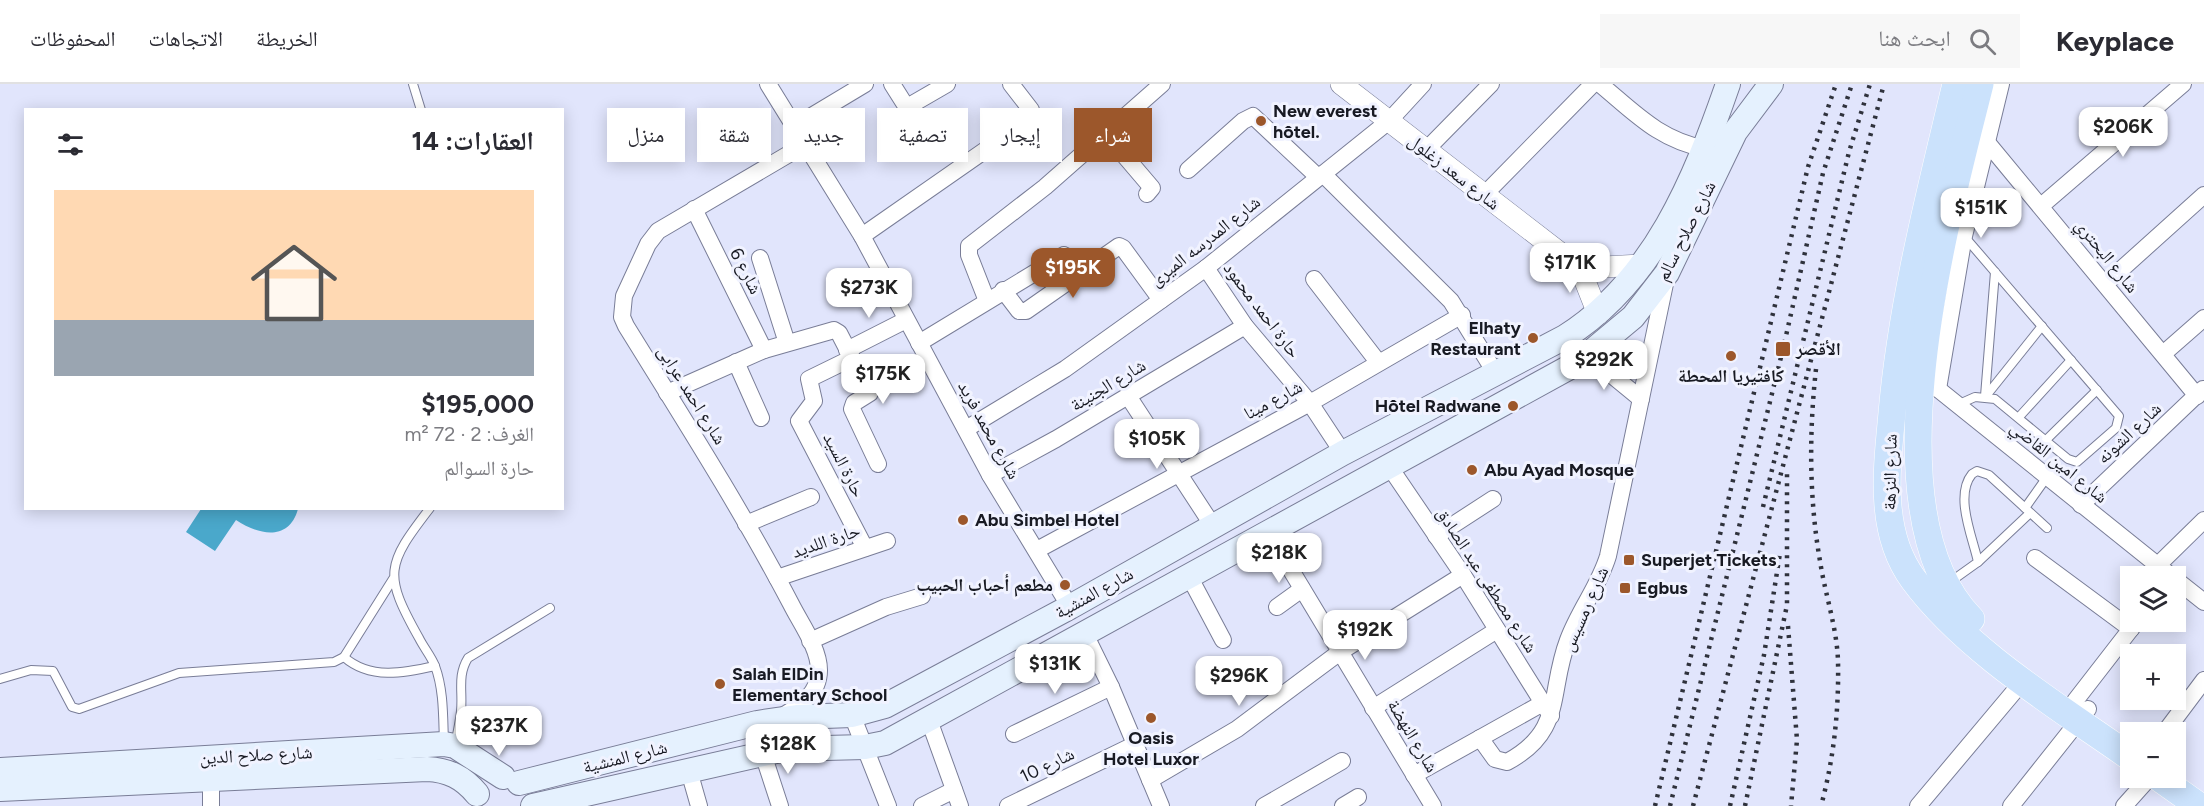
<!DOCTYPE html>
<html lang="ar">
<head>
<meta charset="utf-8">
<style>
  :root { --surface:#fff; --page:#f7f7f7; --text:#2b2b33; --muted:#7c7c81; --line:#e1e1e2; --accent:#9c572b }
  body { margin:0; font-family:Figtree,"Noto Naskh Arabic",sans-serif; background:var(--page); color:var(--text); direction:rtl; height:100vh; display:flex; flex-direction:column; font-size:22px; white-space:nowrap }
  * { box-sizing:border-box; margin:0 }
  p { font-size:20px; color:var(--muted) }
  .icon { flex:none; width:33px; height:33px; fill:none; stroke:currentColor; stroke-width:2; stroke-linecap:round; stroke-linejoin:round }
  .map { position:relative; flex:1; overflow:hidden; direction:ltr }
  .panel { position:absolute; left:24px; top:24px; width:540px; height:402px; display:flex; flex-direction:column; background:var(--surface); border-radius:0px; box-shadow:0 3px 15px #0003; direction:rtl }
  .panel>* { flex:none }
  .guide { position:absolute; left:582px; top:24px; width:570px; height:54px; direction:rtl; display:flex; gap:12px }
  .buttons { position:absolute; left:2120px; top:482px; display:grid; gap:12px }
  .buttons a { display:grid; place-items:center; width:66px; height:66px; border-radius:0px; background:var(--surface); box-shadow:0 3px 15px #0003; font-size:30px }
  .price { position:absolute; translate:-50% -51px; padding:0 14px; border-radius:12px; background:#fff; color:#222; font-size:20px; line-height:39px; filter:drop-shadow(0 2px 3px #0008) }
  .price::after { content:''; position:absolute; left:50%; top:36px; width:18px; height:14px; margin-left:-9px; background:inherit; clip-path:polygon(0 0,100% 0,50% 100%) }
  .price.selected { background:var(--accent); color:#fff }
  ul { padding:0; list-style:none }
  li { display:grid; align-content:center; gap:12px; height:318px; padding:0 30px }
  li+li { border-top:2px solid var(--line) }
  li span { display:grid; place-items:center; height:186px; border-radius:0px; color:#555 }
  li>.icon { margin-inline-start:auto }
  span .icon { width:108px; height:108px; fill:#fffc; stroke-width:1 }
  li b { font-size:26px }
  h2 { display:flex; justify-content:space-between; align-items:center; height:72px; padding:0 30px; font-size:26px }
  .tag { padding:0 21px; border-radius:0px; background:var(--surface); box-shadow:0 3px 15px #0003; font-size:21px; line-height:54px }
  .tag.selected { background:var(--accent); color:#fff }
  header { display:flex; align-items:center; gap:36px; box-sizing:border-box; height:84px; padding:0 30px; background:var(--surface); border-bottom:2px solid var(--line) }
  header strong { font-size:28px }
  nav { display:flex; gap:33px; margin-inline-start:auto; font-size:21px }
  .search { width:420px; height:54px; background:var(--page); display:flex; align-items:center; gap:15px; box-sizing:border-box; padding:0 21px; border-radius:0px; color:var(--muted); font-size:22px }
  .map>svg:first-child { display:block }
  .water { fill:#4aa8cb }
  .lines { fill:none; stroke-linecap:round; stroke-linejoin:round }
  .service-casing { stroke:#797d97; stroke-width:10 }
  .minor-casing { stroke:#797d97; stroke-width:18 }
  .tertiary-casing { stroke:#797d97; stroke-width:22 }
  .secondary-casing { stroke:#797d97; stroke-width:26 }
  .primary-casing { stroke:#fff; stroke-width:28 }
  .service { stroke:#fff; stroke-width:8 }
  .minor { stroke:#fff; stroke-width:16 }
  .tertiary { stroke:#fff; stroke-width:21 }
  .secondary { stroke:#e5f1fe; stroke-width:24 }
  .primary { stroke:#cbe2fc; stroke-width:27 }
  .rail { stroke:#2f323c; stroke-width:4.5; stroke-dasharray:3 6; stroke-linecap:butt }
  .poi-dot { fill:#9c572b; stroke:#f1f3ff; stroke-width:2 }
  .labels { text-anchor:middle; stroke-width:6; stroke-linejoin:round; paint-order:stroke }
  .poi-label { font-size:18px; font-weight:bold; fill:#181a23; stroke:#f1f3ff; text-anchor:start }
  .street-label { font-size:18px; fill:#181a23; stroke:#f1f3ff }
</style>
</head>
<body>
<header>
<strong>Keyplace</strong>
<div class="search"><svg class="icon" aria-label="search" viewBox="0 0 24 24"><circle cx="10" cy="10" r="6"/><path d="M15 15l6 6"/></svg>ابحث هنا</div>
<nav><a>الخريطة</a><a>الاتجاهات</a><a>المحفوظات</a></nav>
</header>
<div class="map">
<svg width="2204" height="722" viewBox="0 0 2204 722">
  <rect width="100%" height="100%" fill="#e1e5fc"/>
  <path class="water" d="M201 425V424L298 425C289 458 258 451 236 436L215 467 186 448Z"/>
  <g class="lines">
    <g class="service-casing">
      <g id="service">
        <polyline points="413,0 421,26"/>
        <polyline points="1985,312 1995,188"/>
        <polyline points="1986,312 2042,242"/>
        <polyline points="1957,321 1975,313 1995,315 2068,375 2077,378 2116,344 2119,332 1964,152"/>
        <polyline points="2019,333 2071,276"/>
        <polyline points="2046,356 2097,306"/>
        <path d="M430 424C386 481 383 490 419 554 424 564 431 572 435 582 444 606 443 634 444 659"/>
        <polyline points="2025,424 2047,393"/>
        <polyline points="1978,478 2030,429"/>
        <path d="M1950 498 1978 478C1973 454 1954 412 1972 390L1977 387 1989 391 2047 444"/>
        <path d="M344 573C370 596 404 589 435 582"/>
        <polyline points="0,595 31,586 53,587 72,623 79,625 179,589 334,578 344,573 393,495"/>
        <path d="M455 662C457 650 460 638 461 627 463 607 457 592 468 574L550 524"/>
      </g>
    </g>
    <g class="minor-casing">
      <g id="minor">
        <polyline points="768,0 862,152 990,391 1070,523"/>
        <polyline points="892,0 904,19 909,22 947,0"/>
        <path d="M1600 0C1635 29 1659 56 1706 65"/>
        <polyline points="795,42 865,0"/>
        <polyline points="1106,50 1152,104 1147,110"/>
        <polyline points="1986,57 2197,312"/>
        <polyline points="1426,66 1491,0"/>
        <polyline points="1188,86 1243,37 1253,32 1318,93"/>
        <polyline points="1323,90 1451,217 1496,290"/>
        <polyline points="1484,111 1593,0"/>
        <polyline points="2041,122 2183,0"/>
        <polyline points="694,125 764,266"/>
        <polyline points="862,152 1030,35 1031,26 1011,0"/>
        <polyline points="760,174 787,259"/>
        <polyline points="1206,184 1245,242 1310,319 1343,369"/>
        <polyline points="1314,195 1378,278"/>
        <polyline points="2105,200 2204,111"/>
        <polyline points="1003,206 1019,227 1026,227 1119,162 1123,164 1161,216"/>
        <polyline points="987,217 969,171 969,162 1045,103 1162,0"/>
        <polyline points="919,259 1064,171"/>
        <polyline points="847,266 906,236"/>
        <polyline points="2163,270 2204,234"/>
        <polyline points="852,274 809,295 814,317 799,337 865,464"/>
        <polyline points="736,278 761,334"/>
        <polyline points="1579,278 1613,292 1641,315"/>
        <polyline points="1923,293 2171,492"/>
        <polyline points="1938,305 1964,152 2001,0"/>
        <polyline points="667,309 764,266 834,246 839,249 870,309 854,319 852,325 878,380"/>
        <polyline points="1128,312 1213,442"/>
        <polyline points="966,345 1065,285 1206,184 1389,37 1423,0"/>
        <polyline points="1389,382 1463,491 1551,632"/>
        <polyline points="990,391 1056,355 1245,242"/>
        <polyline points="2081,421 2203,305"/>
        <polyline points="746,440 811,413"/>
        <polyline points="1268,448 1433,722"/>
        <polyline points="1436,452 1493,415"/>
        <polyline points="1037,466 1310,319 1462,231"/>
        <polyline points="2035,474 2131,545"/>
        <polyline points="2157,482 2204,436"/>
        <polyline points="1189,492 1223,556"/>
        <polyline points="777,494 887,457"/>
        <polyline points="2175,495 2204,518"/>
        <polyline points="1277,523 1302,505"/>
        <polyline points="1085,550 1111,603 1161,722"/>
        <polyline points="810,557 886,523 922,512"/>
        <polyline points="2075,617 2137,537"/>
        <polyline points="1373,624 1497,546"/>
        <polyline points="852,631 888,722"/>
        <path d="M781 633C799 622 819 611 819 586 819 564 801 540 791 520 741 425 683 334 626 242L622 233 624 212 648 160 658 147 806 60"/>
        <polyline points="929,636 960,722"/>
        <polyline points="2165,648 2204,596"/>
        <polyline points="1014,650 1111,603"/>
        <path d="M1480 654 1495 675 1507 678C1565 647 1548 608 1568 556 1579 526 1599 502 1608 472L1666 195"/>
        <polyline points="763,670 780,722"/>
        <polyline points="689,687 699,722"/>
        <polyline points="1414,691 1543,619"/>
        <polyline points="211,693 211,722"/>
        <polyline points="1150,696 1237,645 1340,568 1463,491"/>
        <polyline points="922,722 954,706"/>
        <polyline points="1008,722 1136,660"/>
        <polyline points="1264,722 1342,677"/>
        <polyline points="1343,722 1358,713"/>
        <polyline points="1918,722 2023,597"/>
        <polyline points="2011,722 2088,625"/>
        <polyline points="2124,722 2150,693"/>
      </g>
    </g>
    <g class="tertiary-casing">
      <g id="tertiary">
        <polyline points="1341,0 1568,175 1583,192 1598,230"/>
        <polyline points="1568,175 1604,183 1641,181"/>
      </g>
    </g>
    <g class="secondary-casing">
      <g id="secondary">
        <polyline points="0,686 444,660 455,662 503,693"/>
        <path d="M519 699 757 639 797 633 852 631 885 622 1070 523 1343 369 1565 253C1654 197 1695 95 1728 0"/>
        <path d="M0 705 427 685C448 686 463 693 477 710"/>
        <polyline points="533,722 785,665 865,663 885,659 1579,278 1633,233 1667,189 1735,48 1771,0"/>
      </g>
    </g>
    <g class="primary-casing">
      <g id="primary">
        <path d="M1956 0C1930 109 1902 216 1892 329 1887 384 1878 447 1913 495 1965 566 2059 623 2130 673"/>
        <path d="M1971 535C1864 426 1947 132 1980 0"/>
        <polyline points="2158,693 2199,722"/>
      </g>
    </g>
    <use href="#service" class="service"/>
    <use href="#minor" class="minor"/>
    <use href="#tertiary" class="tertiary"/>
    <use href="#secondary" class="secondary"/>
    <use href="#primary" class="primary"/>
    <g class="rail">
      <path d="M1816 285C1809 348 1809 414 1820 477 1825 510 1837 544 1838 577 1839 626 1834 674 1821 722"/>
      <polyline points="1763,423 1849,68 1870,0"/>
      <polyline points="1788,542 1797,656 1791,722"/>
      <polyline points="1655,722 1808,83 1836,0"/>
      <polyline points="1670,722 1783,265 1823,89 1852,0"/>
      <polyline points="1693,722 1884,0"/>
      <polyline points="1730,722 1764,571 1780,469"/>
      <polyline points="1745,722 1787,521 1787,387"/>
    </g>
  </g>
  <g class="poi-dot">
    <circle cx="1261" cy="37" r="6"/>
    <circle cx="1533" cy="254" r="6"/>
    <rect x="1775" y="257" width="16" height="16" rx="3"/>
    <circle cx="1731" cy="272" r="6"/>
    <circle cx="1513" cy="322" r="6"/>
    <circle cx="1472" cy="386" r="6"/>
    <circle cx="963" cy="436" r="6"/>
    <rect x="1623" y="470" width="12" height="12" rx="3"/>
    <circle cx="1065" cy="501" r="6"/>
    <rect x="1619" y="498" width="12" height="12" rx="3"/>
    <circle cx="720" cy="600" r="6"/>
    <circle cx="1151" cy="634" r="6"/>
  </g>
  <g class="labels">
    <g class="poi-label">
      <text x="1273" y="33">New everest<tspan x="1273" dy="21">hôtel.</tspan></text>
      <text x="1521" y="250" text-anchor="end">Elhaty<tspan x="1521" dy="21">Restaurant</tspan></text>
      <text x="1796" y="271">الأقصر</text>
      <text x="1731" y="298" text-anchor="middle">كافتيريا المحطة</text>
      <text x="1501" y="328" text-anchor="end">Hôtel Radwane</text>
      <text x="1484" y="392">Abu Ayad Mosque</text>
      <text x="975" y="442">Abu Simbel Hotel</text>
      <text x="1641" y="482">Superjet Tickets</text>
      <text x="1053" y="507" text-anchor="end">مطعم أحباب الحبيب</text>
      <text x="1637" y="510">Egbus</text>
      <text x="732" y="596">Salah ElDin<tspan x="732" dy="21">Elementary School</tspan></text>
      <text x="1151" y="660" text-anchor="middle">Oasis<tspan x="1151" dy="21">Hotel Luxor</tspan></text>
    </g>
    <g class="street-label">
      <text transform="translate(1454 88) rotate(38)" y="6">شارع سعد زغلول</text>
      <text transform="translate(1686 147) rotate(-63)" y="6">شارع صلاح سالم</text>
      <text transform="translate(1205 157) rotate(-38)" y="6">شارع المدرسه الميرى</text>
      <text transform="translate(2107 172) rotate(51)" y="6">شارع البحتري</text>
      <text transform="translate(746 187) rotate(63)" y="6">شارع 6</text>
      <text transform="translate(1262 226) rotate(53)" y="6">حارة احمد محمود</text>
      <text transform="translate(1108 301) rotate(-31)" y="6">شارع الجنينة</text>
      <text transform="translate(692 311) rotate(58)" y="6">شارع احمد عرابى</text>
      <text transform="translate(1273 316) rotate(-28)" y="6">شارع مينا</text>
      <text transform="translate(989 346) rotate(61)" y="6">شارع محمد فريد</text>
      <text transform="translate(2129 349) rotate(-43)" y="6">شارع الشونه</text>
      <text transform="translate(2059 378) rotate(39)" y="6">شارع امين القاضي</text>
      <text transform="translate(844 381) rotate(63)" y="6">حارة السيد</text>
      <text transform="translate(1890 388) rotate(-89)" y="6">شارع النزهة</text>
      <text transform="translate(826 457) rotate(-19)" y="6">حارة اللديد</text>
      <text transform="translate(1487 496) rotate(57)" y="6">شارع مصطفى عبد الصادق</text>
      <text transform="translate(1094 509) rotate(-29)" y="6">شارع المنشية</text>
      <text transform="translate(1585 525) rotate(-66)" y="6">شارع رمسيس</text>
      <text transform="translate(1413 652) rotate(59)" y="6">شارع النهضة</text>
      <text transform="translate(256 671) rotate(-3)" y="6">شارع صلاح الدين</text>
      <text transform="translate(625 673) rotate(-14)" y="6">شارع المنشية</text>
      <text transform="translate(1047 681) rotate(-26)" y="6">شارع 10</text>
    </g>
  </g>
</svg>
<div class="buttons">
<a><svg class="icon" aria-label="layers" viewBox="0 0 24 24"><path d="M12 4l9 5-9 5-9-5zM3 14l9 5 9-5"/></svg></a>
<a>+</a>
<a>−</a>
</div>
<b class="price" style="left:2123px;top:74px">$206K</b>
<b class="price" style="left:1981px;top:155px">$151K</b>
<b class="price" style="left:1570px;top:210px">$171K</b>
<b class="price selected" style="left:1073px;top:215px">$195K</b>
<b class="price" style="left:869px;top:235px">$273K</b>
<b class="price" style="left:1604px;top:307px">$292K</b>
<b class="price" style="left:883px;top:321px">$175K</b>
<b class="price" style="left:1157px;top:386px">$105K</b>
<b class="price" style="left:1279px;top:500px">$218K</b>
<b class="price" style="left:1365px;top:577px">$192K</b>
<b class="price" style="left:1055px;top:611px">$131K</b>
<b class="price" style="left:1239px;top:623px">$296K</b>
<b class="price" style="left:499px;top:673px">$237K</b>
<b class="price" style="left:788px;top:691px">$128K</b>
<div class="guide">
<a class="tag selected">شراء</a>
<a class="tag">إيجار</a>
<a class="tag">تصفية</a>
<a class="tag">جديد</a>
<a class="tag">شقة</a>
<a class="tag">منزل</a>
</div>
<section class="panel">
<h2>العقارات: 14<svg class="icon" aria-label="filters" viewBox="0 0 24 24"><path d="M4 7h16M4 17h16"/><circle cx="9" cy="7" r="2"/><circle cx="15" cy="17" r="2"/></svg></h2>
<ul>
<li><span style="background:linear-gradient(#ffd9b3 70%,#9aa5b1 0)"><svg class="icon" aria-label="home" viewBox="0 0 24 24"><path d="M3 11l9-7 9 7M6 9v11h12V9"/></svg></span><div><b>$195,000</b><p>الغرف: 2 · 72 m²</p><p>حارة السوالم</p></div></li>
</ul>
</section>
</div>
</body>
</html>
